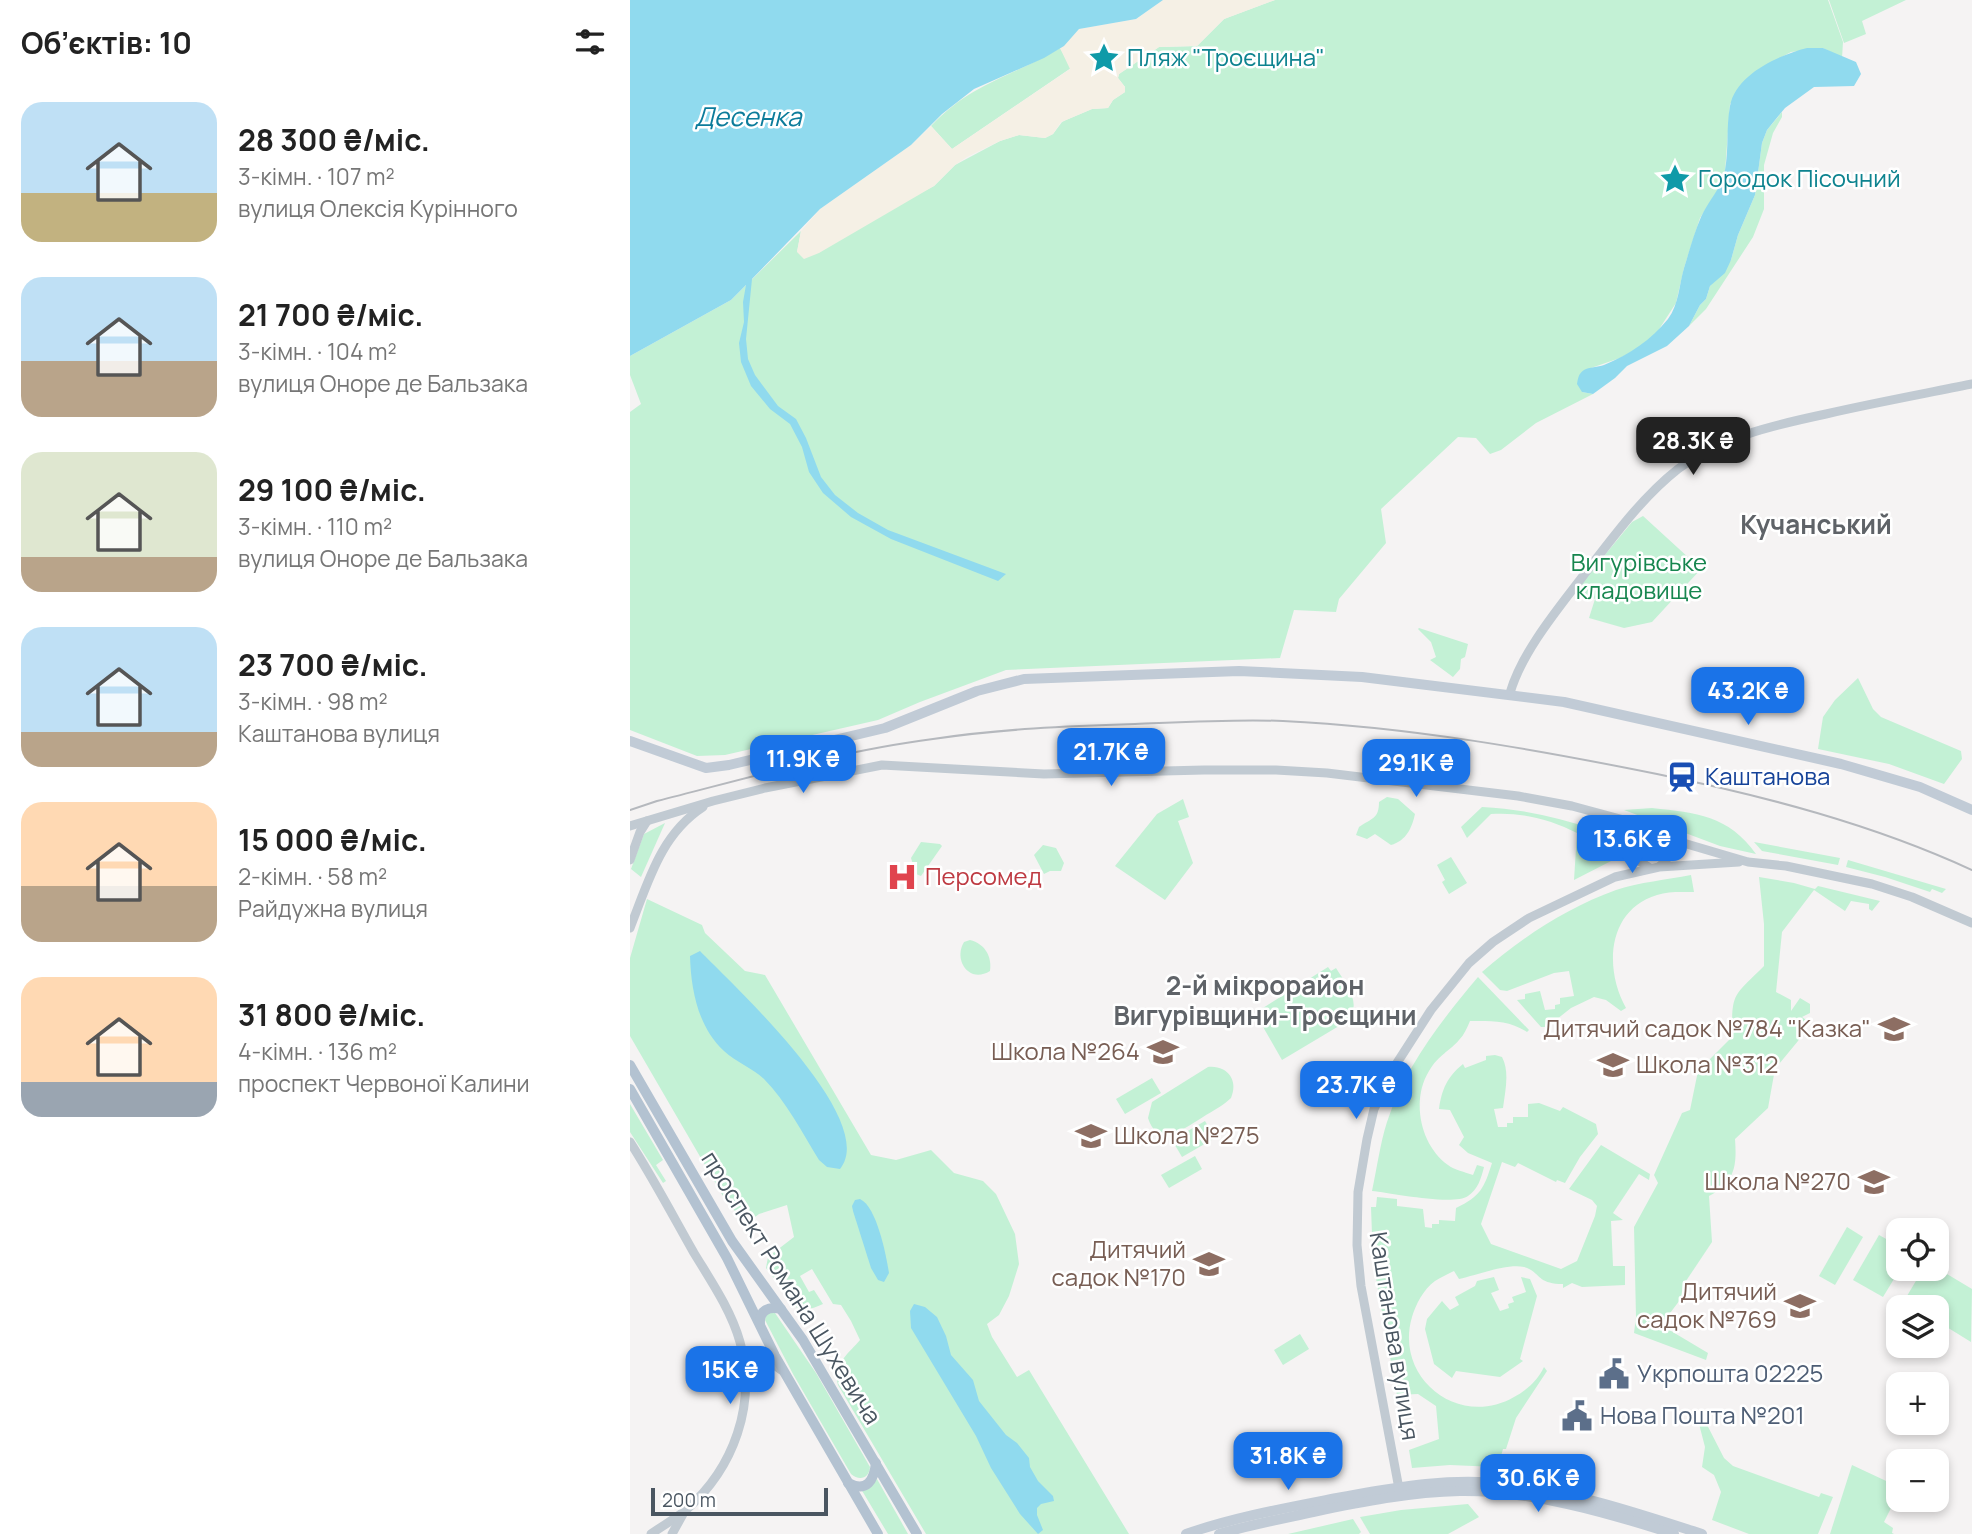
<!DOCTYPE html>
<html lang="uk">
<head>
<meta charset="utf-8">
<style>
  :root { --surface:#fff; --page:#f2f2f2; --text:#222; --muted:#767676; --accent:#1a73e8 }
  body { margin:0; font-family:Manrope,sans-serif; background:var(--page); color:var(--text); height:100vh; display:flex; flex-direction:column; font-size:26px; white-space:nowrap }
  * { box-sizing:border-box; margin:0 }
  p { font-size:23px; color:var(--muted) }
  .icon { flex:none; width:38px; height:38px; fill:none; stroke:currentColor; stroke-width:2; stroke-linecap:round; stroke-linejoin:round }
  .map { position:relative; flex:1; overflow:hidden }
  .details { display:flex; flex-direction:column; background:var(--surface); width:630px }
  .details>* { flex:none }
  .fabs { position:absolute; left:1256px; top:1218px; display:grid; gap:14px }
  .fabs a { display:grid; place-items:center; width:63px; height:63px; border-radius:14px; background:var(--surface); box-shadow:0 4px 10px #0003; font-size:35px }
  .scale { position:absolute; left:21px; bottom:18px; width:177px; box-sizing:border-box; padding-left:7px; border:4px solid #4a5661; border-top:0; font-size:19px; line-height:24px; white-space:nowrap; color:#4a5661; -webkit-text-stroke:5px #fff; paint-order:stroke }
  .price { position:absolute; translate:-50% -60px; padding:0 16px; border-radius:14px; background:var(--accent); color:#fff; font-size:23px; line-height:46px; filter:drop-shadow(0 2px 4px #0008) }
  .price::after { content:''; position:absolute; left:50%; top:42px; width:21px; height:16px; margin-left:-10px; background:inherit; clip-path:polygon(0 0,100% 0,50% 100%) }
  .price.active { background:#222; color:#fff }
  ul { padding:0; list-style:none }
  li { display:flex; align-items:center; gap:21px; height:175px; padding:0 21px }
  li span { display:grid; place-items:center; flex:none; width:196px; height:140px; border-radius:21px; color:#555 }
  li>.icon { margin-inline-start:auto }
  span .icon { width:84px; height:84px; fill:#fffc; stroke-width:1 }
  li b { font-size:30px }
  h2 { display:flex; justify-content:space-between; align-items:center; height:84px; padding:0 21px; font-size:30px }
  main { display:flex; flex:1; min-height:0 }
  .map>svg:first-child { display:block }
  .green { fill:#c3f1d5 }
  .sand { fill:#f5f0e5 }
  .water { fill:#90daee }
  .lines { fill:none; stroke-linecap:round; stroke-linejoin:round }
  .tertiary { stroke:#c1cad2; stroke-width:9 }
  .secondary { stroke:#c1cbd6; stroke-width:10 }
  .primary { stroke:#b3c2d1; stroke-width:10 }
  .tram { stroke:#b5b8bd; stroke-width:2 }
  .labels { text-anchor:middle; stroke-width:5; stroke-linejoin:round; paint-order:stroke }
  .culture-label { font-size:24px; fill:#0d838f; stroke:#fff; text-anchor:start }
  .park-label { font-size:24px; fill:#17864f; stroke:#fff }
  .transit-label { font-size:24px; fill:#164399; stroke:#fff; text-anchor:start }
  .health-label { font-size:24px; fill:#be3a42; stroke:#fff; text-anchor:start }
  .education-label { font-size:24px; fill:#785e54; stroke:#fff; text-anchor:end }
  .street-label { font-size:24px; fill:#4a5661; stroke:#fff }
  .service-label { font-size:24px; fill:#4e5e75; stroke:#fff; text-anchor:start }
  .water-label { font-size:26px; font-style:italic; fill:#0c7c9b; stroke:#fff }
  .neighbourhood-label { font-size:26px; font-weight:bold; fill:#5f6368; stroke:#fff }
</style>
</head>
<body>
<main>
<section class="details">
<h2>Об’єктів: 10<svg class="icon" aria-label="filters" viewBox="0 0 24 24"><path d="M4 7h16M4 17h16"/><circle cx="9" cy="7" r="2"/><circle cx="15" cy="17" r="2"/></svg></h2>
<ul>
<li><span style="background:linear-gradient(#bfe0f5 65%,#c2b280 0)"><svg class="icon" aria-label="home" viewBox="0 0 24 24"><path d="M3 11l9-7 9 7M6 9v11h12V9"/></svg></span><div><b>28 300 ₴/міс.</b><p>3-кімн. · 107 m²</p><p>вулиця Олексія Курінного</p></div></li>
<li><span style="background:linear-gradient(#bfe0f5 60%,#b9a48a 0)"><svg class="icon" aria-label="home" viewBox="0 0 24 24"><path d="M3 11l9-7 9 7M6 9v11h12V9"/></svg></span><div><b>21 700 ₴/міс.</b><p>3-кімн. · 104 m²</p><p>вулиця Оноре де Бальзака</p></div></li>
<li><span style="background:linear-gradient(#dfe7d0 75%,#b9a48a 0)"><svg class="icon" aria-label="home" viewBox="0 0 24 24"><path d="M3 11l9-7 9 7M6 9v11h12V9"/></svg></span><div><b>29 100 ₴/міс.</b><p>3-кімн. · 110 m²</p><p>вулиця Оноре де Бальзака</p></div></li>
<li><span style="background:linear-gradient(#bfe0f5 75%,#b9a48a 0)"><svg class="icon" aria-label="home" viewBox="0 0 24 24"><path d="M3 11l9-7 9 7M6 9v11h12V9"/></svg></span><div><b>23 700 ₴/міс.</b><p>3-кімн. · 98 m²</p><p>Каштанова вулиця</p></div></li>
<li><span style="background:linear-gradient(#ffd9b3 60%,#b9a48a 0)"><svg class="icon" aria-label="home" viewBox="0 0 24 24"><path d="M3 11l9-7 9 7M6 9v11h12V9"/></svg></span><div><b>15 000 ₴/міс.</b><p>2-кімн. · 58 m²</p><p>Райдужна вулиця</p></div></li>
<li><span style="background:linear-gradient(#ffd9b3 75%,#9aa5b1 0)"><svg class="icon" aria-label="home" viewBox="0 0 24 24"><path d="M3 11l9-7 9 7M6 9v11h12V9"/></svg></span><div><b>31 800 ₴/міс.</b><p>4-кімн. · 136 m²</p><p>проспект Червоної Калини</p></div></li>
</ul>
</section>
<div class="map">
<svg width="1342" height="1534" viewBox="0 0 1342 1534">
  <rect width="100%" height="100%" fill="#f5f3f3"/>
  <g class="green">
    <polygon points="645,0 1198,0 1213,42 1212,58 1193,48 1161,52 1129,69 1100,104 1095,172 1089,188 1070,218 1054,268 1046,303 1026,334 1010,347 990,358 961,368 952,392 963,394 906,423 871,450 860,454 846,438 828,437 751,509 756,543 709,599 706,612 664,610 650,658 376,670 290,702 248,720 95,755 67,756 0,730 0,412 11,404 0,375 0,356 101,300 171,231 167,252 304,186 325,165 370,141 389,135 415,138 423,134 432,122 436,120 462,109 478,108 483,100 495,92 495,87 488,78 489,74 529,47 567,46 594,19"/>
    <polygon points="1199,0 1276,0 1232,21 1236,34 1214,43"/>
    <path d="M430 48 441 68 322 149 301 126C342 82 382 77 430 48Z"/>
    <polygon points="1152,112 1152,117 1143,133 1134,165 1134,209 1123,237 1076,309 1059,326 1070,305 1076,299 1080,286 1101,260 1108,235 1125,195 1132,143 1137,130"/>
    <polygon points="1013,516 1071,569 1022,622 994,628 959,618 965,599 946,590 1002,522"/>
    <polygon points="789,628 838,644 835,657 831,659 830,669 823,677 800,660 806,657 801,642 788,629"/>
    <polygon points="1228,678 1243,709 1251,717 1331,751 1332,759 1314,784 1259,764 1188,749 1193,717 1205,700"/>
    <path d="M757 797 768 799 785 814C782 828 776 841 761 845L745 834 737 839 726 835 729 827C742 818 749 819 749 802Z"/>
    <polygon points="553,799 559,817 548,821 563,863 535,900 485,866 527,814"/>
    <path d="M852 807C892 809 928 817 966 830 971 832 982 834 986 838 993 844 990 851 987 858L944 880 947 833C920 819 891 812 861 814L837 838 831 827Z"/>
    <path d="M1022 808C1067 813 1098 815 1126 854L1090 846 994 810Z"/>
    <polygon points="35,823 11,877 1,869 14,834"/>
    <polygon points="291,842 310,844 312,846 291,876 286,874 281,858"/>
    <polygon points="1124,842 1210,858 1208,865 1132,851"/>
    <polygon points="413,845 426,848 434,863 431,871 420,871 414,874 404,855"/>
    <polygon points="821,857 837,883 819,894 812,882 815,880 807,865"/>
    <polygon points="1218,860 1316,889 1312,893 1302,889 1300,892 1255,877 1216,867"/>
    <path d="M1061 875 1064 892C1051 892 1039 891 1027 895 977 910 974 969 996 1008L991 1011 976 1000 964 997 941 1008 917 1027H911L887 1000 895 999V994L910 991 915 1010 925 1009V1005L930 1004V998L944 996 939 971 924 973 877 991 870 990 852 972C891 938 936 908 986 890 1010 882 1036 880 1061 875Z"/>
    <path d="M1129 877 1164 883 1185 889 1188 886 1250 901 1242 911 1239 909V904L1221 901 1215 911 1184 890 1152 932 1146 992 1161 1000V1011L1170 998 1180 1004V1013L1172 1017 1179 1022 1168 1041 1145 1069 1138 1108 1105 1139C1107 1166 1105 1182 1079 1196L1082 1242 1054 1284 1056 1292 1031 1325 1078 1353 1076 1360 1004 1333 1006 1317 1004 1227 1028 1183 1024 1175 1052 1113 1060 1110 1068 1071 1102 1037C1102 992 1102 998 1134 966V924Z"/>
    <path d="M17 899 72 925 75 933 115 971 135 975 241 1155 266 1160 301 1150 324 1173 353 1181 366 1194 385 1234 389 1264 379 1296 369 1315 357 1324 362 1337 387 1377 399 1370 499 1534H296L208 1385C202 1365 218 1354 230 1340L221 1321 211 1305 203 1304 182 1269 170 1276 179 1292 184 1290 193 1304C184 1308 177 1311 167 1308L136 1268 138 1257 164 1237 157 1205 129 1214 117 1223 97 1203 0 1036V958Z"/>
    <path d="M340 940C355 944 362 956 360 971 339 984 323 960 334 942Z"/>
    <path d="M698 967 701 971 706 968C717 986 735 1006 714 1023L652 1060 625 1013Z"/>
    <path d="M848 977 899 1030 897 1032C879 1020 861 1021 840 1021 837 1028 834 1035 829 1040 819 1052 809 1054 799 1071 781 1100 790 1145 818 1165 824 1170 835 1172 843 1175L847 1165 854 1167C851 1179 848 1189 838 1196 823 1206 762 1193 742 1191 747 1168 750 1144 757 1122 775 1067 811 1021 848 977Z"/>
    <path d="M865 1055 872 1057C880 1072 875 1092 873 1108L864 1109 868 1127H877V1123H883V1117H898V1104L909 1103 930 1111 933 1107 966 1124 968 1134 950 1157 935 1183 927 1180 926 1182 888 1163 885 1167 872 1162 851 1224 861 1244 931 1269 947 1261 965 1216 967 1206 962 1200 939 1189 971 1145 1020 1174 1019 1180 1009 1174 983 1213 993 1220 981 1221 983 1266H995V1285L952 1287 942 1283 933 1288V1284C906 1284 911 1272 894 1267 878 1263 847 1275 829 1279L824 1271C818 1274 811 1277 805 1281 793 1290 786 1304 782 1317 764 1378 829 1429 884 1397 897 1390 908 1380 914 1367L917 1371 886 1418 876 1449H873L871 1456 867 1458 866 1467 820 1465 782 1468 779 1450 809 1439 806 1406 788 1394 767 1395 743 1262 741 1207H746L747 1197 767 1199V1206L793 1209 795 1227 802 1228V1224H809V1220L825 1221 826 1208C851 1196 854 1188 862 1163L838 1153 829 1145 834 1137 820 1110 809 1109C812 1089 817 1077 833 1064L835 1068 856 1060V1056Z"/>
    <path d="M578 1067C597 1065 609 1080 601 1098 593 1106 582 1111 573 1117 555 1128 528 1150 518 1118L522 1102Z"/>
    <polygon points="522,1078 531,1093 495,1114 486,1099"/>
    <polygon points="0,1104 33,1160 26,1165 36,1181 33,1183 0,1132"/>
    <polygon points="575,1121 585,1138 552,1157 542,1140"/>
    <polygon points="565,1156 572,1169 539,1188 531,1175"/>
    <polygon points="1217,1227 1233,1237 1205,1285 1189,1276"/>
    <polygon points="1249,1235 1269,1246 1270,1269 1253,1297 1223,1280"/>
    <polygon points="1307,1268 1342,1289 1341,1342 1307,1321 1307,1307 1284,1307 1274,1301 1293,1269"/>
    <polygon points="864,1277 869,1290 861,1293 870,1311 879,1308 878,1304 884,1302 882,1297 896,1292 891,1277 900,1279 907,1296 890,1359 893,1361 870,1377 826,1371 822,1378 804,1364 795,1329 797,1319 812,1301 820,1310 829,1305 825,1297 845,1286 847,1281"/>
    <path d="M137 1313H145L186 1373 240 1467C239 1479 229 1481 221 1474L163 1374 135 1320Z"/>
    <polygon points="670,1334 679,1349 653,1365 644,1350"/>
    <polygon points="1073,1417 1094,1458 1103,1466 1189,1497 1191,1493 1203,1497 1188,1534 1119,1534 1082,1520 1091,1492 1084,1475 1072,1467 1075,1447 1068,1420"/>
    <polygon points="1222,1465 1269,1487 1269,1492 1254,1522 1263,1528 1262,1533 1264,1534 1200,1534"/>
    <polygon points="247,1479 278,1534 258,1534 231,1489"/>
    <polygon points="838,1504 849,1517 818,1534 740,1534 730,1517 771,1510"/>
    <polygon points="723,1519 731,1532 729,1534 658,1534"/>
  </g>
  <polygon class="sand" points="533,0 645,0 594,19 567,46 529,47 489,74 488,78 495,87 495,92 483,100 478,108 462,109 436,120 431,122 423,134 415,138 389,135 370,141 337,157 325,165 304,186 189,253 174,259 167,252 171,231 190,209 281,145 301,126 322,149 440,69 430,48 449,29 506,19"/>
  <g class="water">
    <polygon points="0,0 533,0 506,19 449,29 434,46 414,58 344,89 312,114 281,145 190,209 122,279 116,339 118,359 125,375 148,406 166,419 176,438 191,477 205,495 228,513 258,530 376,574 368,581 261,539 221,517 193,493 179,472 172,447 160,424 140,409 121,386 111,362 109,343 114,322 113,302 116,285 101,300 0,356"/>
    <path d="M1177 48H1193L1226 62 1231 74 1224 86 1184 87 1155 108 1137 130 1132 143 1125 195 1108 235 1101 260 1095 273 1080 286 1076 299 1070 305 1059 326 1037 346 997 366 985 378 963 394 952 392 947 384C948 379 948 374 954 370 959 367 968 367 974 365 1000 354 1021 340 1038 319 1049 304 1049 285 1054 268 1059 252 1064 233 1071 217 1078 201 1092 188 1095 170 1099 149 1096 127 1100 106 1106 74 1149 55 1177 48Z"/>
    <path d="M70 951C103 985 250 1120 210 1169L197 1167 189 1160C173 1134 156 1101 134 1079 122 1068 106 1062 94 1051 68 1027 61 990 60 956Z"/>
    <path d="M230 1199C247 1207 256 1255 259 1273L254 1282 248 1280 241 1268 223 1211 222 1206 225 1200Z"/>
    <polygon points="284,1304 295,1307 307,1317 316,1336 321,1355 343,1380 349,1401 376,1435 387,1443 399,1458 400,1467 408,1481 423,1496 424,1501 411,1504 407,1508 407,1515 413,1530 408,1534 390,1514 361,1468 346,1436 281,1328 280,1311"/>
  </g>
  <g class="lines">
    <g class="tertiary">
      <path d="M880 693C892 652 927 610 953 576 981 540 1011 498 1048 469 1091 437 1144 425 1196 414 1244 403 1293 394 1342 384"/>
      <polyline points="980,821 997,831 1005,847"/>
      <polyline points="0,826 83,801 135,788 252,765 414,774 574,770 646,770 697,773 888,796 942,806 1005,823 1050,842 1118,862 1156,866 1242,884 1282,897 1342,923"/>
      <polyline points="0,860 10,832 17,821"/>
      <path d="M1030 866C1043 856 1042 845 1032 834"/>
      <polyline points="1020,868 1009,861 1005,850 1009,837 1022,830"/>
      <path d="M0 928C18 883 30 835 73 807"/>
      <path d="M0 1142C23 1178 43 1216 64 1253 81 1281 101 1310 110 1342 127 1404 104 1468 56 1510 45 1519 32 1526 21 1534"/>
      <polyline points="115,1366 121,1356 131,1355 151,1370"/>
      <polyline points="770,1494 731,1286 727,1245 728,1192 737,1139 744,1109 765,1066 801,1010 839,963 863,942 899,918 985,877 1029,867 1109,862"/>
      <polyline points="42,1534 53,1514"/>
    </g>
    <g class="secondary">
      <polyline points="0,741 76,768 99,765 255,728 347,691 394,679 609,671 732,677 934,702 1211,764 1290,787 1342,810"/>
      <path d="M556 1534C605 1517 656 1508 707 1498 763 1488 818 1477 876 1484 941 1491 1010 1514 1072 1534"/>
      <path d="M589 1534C620 1525 651 1519 683 1512 731 1502 781 1492 830 1491 900 1490 979 1513 1044 1534"/>
    </g>
    <g class="primary">
      <polyline points="0,1065 102,1241 173,1340 287,1534"/>
      <polyline points="0,1089 97,1258 145,1356 248,1534"/>
      <path d="M130 1324C129 1310 139 1306 151 1309"/>
      <path d="M218 1483C237 1493 244 1480 246 1463"/>
    </g>
    <path class="tram" d="M0 810 27 801C118 778 210 751 303 739 370 729 437 726 505 724 554 722 604 719 653 721 779 727 903 749 1027 774 1134 796 1242 824 1342 870"/>
  </g>
  <defs>
    <g id="sight-bare" transform="scale(2.415)"><path d="M0-6L1.8-2.2L6-1.7L2.9 1.2L3.7 5.4L0 3.3L-3.7 5.4L-2.9 1.2L-6-1.7L-1.8-2.2Z" fill="#0f9aa8" stroke="#fff" stroke-width="2.5" paint-order="stroke"/></g>
    <g id="station-bare" transform="scale(2.415)"><path d="M-3-6H3Q5-6 5-4V2Q5 4 3 4L4.5 6H3L1.5 4h-3L-3 6H-4.5L-3 4Q-5 4-5 2V-4Q-5-6-3-6ZM-3.5-4v3h7v-3ZM-3.5 1v1.5H-2V1ZM2 1v1.5H3.5V1Z" fill="#1a4fb4" stroke="#fff" stroke-width="2.5" paint-order="stroke"/></g>
    <g id="hospital-bare" transform="scale(2.415)"><path d="M-5-5h3v3.5h4V-5h3V5h-3V1.5h-4V5h-3Z" fill="#e0444e" stroke="#fff" stroke-width="2.5" paint-order="stroke"/></g>
    <g id="school-bare" transform="scale(2.415)"><path d="M0-5L7-2L0 1L-7-2ZM-4 1L0 2.5L4 1V4Q0 6-4 4Z" fill="#8d6e63" stroke="#fff" stroke-width="2.5" paint-order="stroke"/></g>
    <g id="civic-bare" transform="scale(2.415)"><path d="M-.6-6.5H3V-4.5H.6V-3L4-1V1h2V6H-6V1h2V-1L-.6-3ZM-1.2 2.5V6h2.4V2.5Z" fill="#5c6f8a" stroke="#fff" stroke-width="2.5" paint-order="stroke"/></g>
  </defs>
  <g fill-rule="evenodd">
    <use href="#sight-bare" x="474" y="58"/>
    <use href="#sight-bare" x="1045" y="179"/>
    <use href="#station-bare" x="1052" y="777"/>
    <use href="#hospital-bare" x="272" y="877"/>
    <use href="#school-bare" x="1264" y="1029"/>
    <use href="#school-bare" x="533" y="1052"/>
    <use href="#school-bare" x="983" y="1065"/>
    <use href="#school-bare" x="461" y="1136"/>
    <use href="#school-bare" x="1244" y="1182"/>
    <use href="#school-bare" x="579" y="1264"/>
    <use href="#school-bare" x="1170" y="1306"/>
    <use href="#civic-bare" x="984" y="1374"/>
    <use href="#civic-bare" x="947" y="1416"/>
  </g>
  <g class="labels">
    <g class="culture-label">
      <text x="497" y="66">Пляж "Троєщина"</text>
      <text x="1068" y="187">Городок Пісочний</text>
    </g>
    <g class="park-label">
      <text x="1009" y="571">Вигурівське<tspan x="1009" dy="28">кладовище</tspan></text>
    </g>
    <g class="transit-label">
      <text x="1075" y="785">Каштанова</text>
    </g>
    <g class="health-label">
      <text x="295" y="885">Персомед</text>
    </g>
    <g class="education-label">
      <text x="1241" y="1037">Дитячий садок №784 "Казка"</text>
      <text x="510" y="1060">Школа №264</text>
      <text x="1006" y="1073" text-anchor="start">Школа №312</text>
      <text x="484" y="1144" text-anchor="start">Школа №275</text>
      <text x="1221" y="1190">Школа №270</text>
      <text x="556" y="1258">Дитячий<tspan x="556" dy="28">садок №170</tspan></text>
      <text x="1147" y="1300">Дитячий<tspan x="1147" dy="28">садок №769</tspan></text>
    </g>
    <g class="street-label">
      <text transform="translate(161 1288) rotate(58)" y="8">проспект Романа Шухевича</text>
      <text transform="translate(764 1336) rotate(81)" y="8">Каштанова вулиця</text>
    </g>
    <g class="service-label">
      <text x="1007" y="1382">Укрпошта 02225</text>
      <text x="970" y="1424">Нова Пошта №201</text>
    </g>
    <g class="water-label">
      <text x="118" y="126">Десенка</text>
    </g>
    <g class="neighbourhood-label">
      <text x="1186" y="534">Кучанський</text>
      <text x="635" y="995">2-й мікрорайон<tspan x="635" dy="30">Вигурівщини-Троєщини</tspan></text>
    </g>
  </g>
</svg>
<div class="fabs">
<a><svg class="icon" aria-label="locate" viewBox="0 0 24 24"><circle cx="12" cy="12" r="6"/><path d="M12 2v4M12 18v4M2 12h4M18 12h4"/></svg></a>
<a><svg class="icon" aria-label="layers" viewBox="0 0 24 24"><path d="M12 4l9 5-9 5-9-5zM3 14l9 5 9-5"/></svg></a>
<a>+</a>
<a>−</a>
</div>
<div class="scale">200 m</div>
<b class="price active" style="left:1063px;top:477px">28.3K ₴</b>
<b class="price" style="left:1118px;top:727px">43.2K ₴</b>
<b class="price" style="left:481px;top:788px">21.7K ₴</b>
<b class="price" style="left:173px;top:795px">11.9K ₴</b>
<b class="price" style="left:786px;top:799px">29.1K ₴</b>
<b class="price" style="left:1002px;top:875px">13.6K ₴</b>
<b class="price" style="left:726px;top:1121px">23.7K ₴</b>
<b class="price" style="left:100px;top:1406px">15K ₴</b>
<b class="price" style="left:658px;top:1492px">31.8K ₴</b>
<b class="price" style="left:908px;top:1514px">30.6K ₴</b>
</div>
</main>
</body>
</html>
